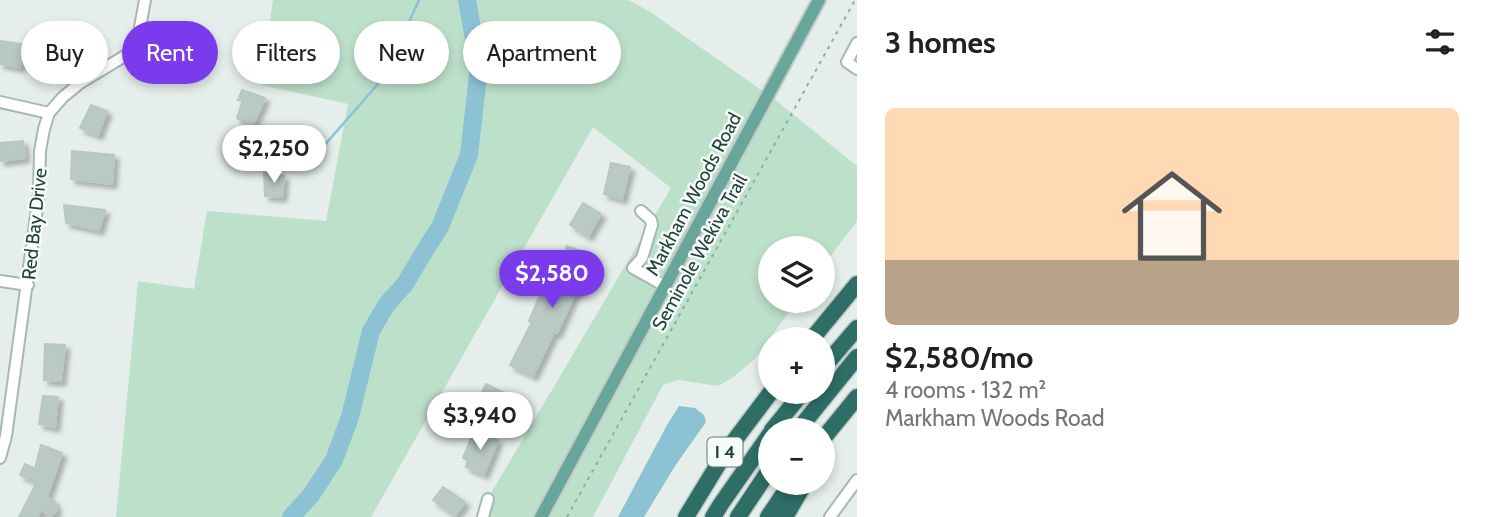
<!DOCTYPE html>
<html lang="en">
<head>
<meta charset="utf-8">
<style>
  :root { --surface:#fff; --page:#f6f6f6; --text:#202124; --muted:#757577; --accent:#7c3aed }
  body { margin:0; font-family:Cabin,sans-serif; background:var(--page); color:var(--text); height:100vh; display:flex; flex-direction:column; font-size:26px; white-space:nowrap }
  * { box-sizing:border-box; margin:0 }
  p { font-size:23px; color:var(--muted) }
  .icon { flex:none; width:38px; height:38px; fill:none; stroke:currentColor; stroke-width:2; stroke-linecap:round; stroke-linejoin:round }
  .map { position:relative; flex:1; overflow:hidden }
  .details { display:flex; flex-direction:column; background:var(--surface); width:630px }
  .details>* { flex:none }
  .hud { position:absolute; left:21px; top:21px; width:665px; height:63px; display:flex; gap:14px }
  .fabs { position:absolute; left:758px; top:236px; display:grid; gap:14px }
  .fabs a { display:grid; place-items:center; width:77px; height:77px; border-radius:50%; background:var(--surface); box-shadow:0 4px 10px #0003; font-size:35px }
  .price { position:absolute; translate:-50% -60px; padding:0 16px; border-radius:24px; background:#fff; color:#222; font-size:23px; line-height:46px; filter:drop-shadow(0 2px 4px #0008) }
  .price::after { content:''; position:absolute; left:50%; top:42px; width:21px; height:16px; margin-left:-10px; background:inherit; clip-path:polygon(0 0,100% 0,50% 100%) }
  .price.active { background:var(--accent); color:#fff }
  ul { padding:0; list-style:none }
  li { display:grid; align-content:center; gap:14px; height:371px; padding:0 28px }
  li span { display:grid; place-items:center; height:217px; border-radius:10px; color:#555 }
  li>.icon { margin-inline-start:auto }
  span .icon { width:126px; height:126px; fill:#fffc; stroke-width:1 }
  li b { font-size:30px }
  h2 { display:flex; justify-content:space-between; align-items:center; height:84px; padding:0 28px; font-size:30px }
  .tag { padding:0 24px; border-radius:32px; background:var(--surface); box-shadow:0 4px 10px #0003; font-size:24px; line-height:63px }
  .tag.active { background:var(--accent); color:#fff }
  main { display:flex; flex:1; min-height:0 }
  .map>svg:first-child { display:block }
  .green { fill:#bde0ca }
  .water { fill:#8cc2d4 }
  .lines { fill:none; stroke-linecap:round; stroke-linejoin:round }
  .stream { stroke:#8cc2d4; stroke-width:2.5 }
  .river { stroke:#8cc2d4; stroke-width:18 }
  .building { fill:#bac9c4; stroke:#b7c8c3; stroke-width:2; filter:url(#shadow) }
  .minor-casing { stroke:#a7b7b3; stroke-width:14 }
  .major-casing { stroke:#c1cac8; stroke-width:16 }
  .highway-casing { stroke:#c1cac8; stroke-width:19 }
  .path { stroke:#85b2a8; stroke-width:2; stroke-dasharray:3.5 5; stroke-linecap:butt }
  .minor { stroke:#fff; stroke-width:10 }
  .major { stroke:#68a59b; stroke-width:12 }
  .highway { stroke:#2e6e67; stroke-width:16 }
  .labels { text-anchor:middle; stroke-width:5; stroke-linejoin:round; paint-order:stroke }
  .shield { fill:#f6faf8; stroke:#627874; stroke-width:2 }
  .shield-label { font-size:18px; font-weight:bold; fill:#23413c }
  .street-label { font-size:19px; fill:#23413c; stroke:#f6faf8 }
</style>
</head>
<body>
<main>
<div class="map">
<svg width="857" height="517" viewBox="0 0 857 517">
  <defs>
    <filter id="shadow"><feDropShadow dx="4.5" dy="4.5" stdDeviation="2" flood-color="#0004"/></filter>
  </defs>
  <rect width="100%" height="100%" fill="#e5eeeb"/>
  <g class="green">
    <polygon points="273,0 628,0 649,11 764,92 534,517 477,517 671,188 593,127 371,517 116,517 138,281 194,289 207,211 326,221 348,104 261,85"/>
    <polygon points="773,98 857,166 857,221 823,266 822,248 770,248 770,301 797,301 754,360 732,378 718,386 678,380 663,385 593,517 547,517"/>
  </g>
  <g class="water">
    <path d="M291 140 311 142 322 148 320 163C309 172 294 168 282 166 278 153 279 147 291 140Z"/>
    <polygon points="679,406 695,408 704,415 706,422 675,466 644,517 618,517 667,425"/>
  </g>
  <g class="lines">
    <polyline class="stream" points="322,148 384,77 419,0"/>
    <polyline class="river" points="291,517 311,495 334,460 350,417 371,331 387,304 405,284 427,247 440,227 469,155 479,67 467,0"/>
  </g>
  <g class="building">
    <polygon points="52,26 58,45 90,34 95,53 46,66 37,30"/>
    <polygon points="0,41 23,44 20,67 0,64"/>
    <polygon points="242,90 265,98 252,127 237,118 243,100 238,100"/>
    <polygon points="91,105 107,111 98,135 80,128"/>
    <polygon points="23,141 25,158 0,161 0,143"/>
    <polygon points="72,151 114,155 112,184 71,179"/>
    <polygon points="611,163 630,167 622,199 604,194"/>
    <polygon points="264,173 284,176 282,197 265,196"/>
    <polygon points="583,203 601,214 588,236 570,225"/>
    <polygon points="64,205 105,210 99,230 66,223"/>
    <polygon points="567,246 592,256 579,292 576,291 557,333 554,332 533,376 510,365 532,322 529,321 542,290 549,294"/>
    <polygon points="45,344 65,345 61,381 44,380"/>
    <polygon points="486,384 514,398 505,416 477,402"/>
    <polygon points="43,396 58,397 55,427 39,424"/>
    <polygon points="474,431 498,440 484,474 466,467 468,460 463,458"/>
    <polygon points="41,445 62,453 47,497 54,501 57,510 51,516 41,510 37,517 19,517 37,482 20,475 25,464 35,469"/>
    <polygon points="443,487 465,502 455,516 433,500"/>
  </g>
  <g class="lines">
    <g class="minor-casing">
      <g id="minor">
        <polyline points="857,43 847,62 857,69"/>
        <polyline points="0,102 49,113"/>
        <polyline points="641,211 651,220 652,225 642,258 633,268 665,286"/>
        <polyline points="0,281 28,285"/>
        <polyline points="0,458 6,436 39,194 40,151 44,129 49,113 63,97 80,83 128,54 139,33 145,0"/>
        <polyline points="483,517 488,499"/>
        <polyline points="830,517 857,480"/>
      </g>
    </g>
    <g class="major-casing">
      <polyline id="major" points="541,517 819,0"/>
    </g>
    <g class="highway-casing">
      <g id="highway">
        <polyline points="811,340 857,284"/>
        <polyline points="822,369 857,328"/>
        <polyline points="772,430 803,392"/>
        <polyline points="798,430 857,357"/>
        <polyline points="822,440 857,397"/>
        <polyline points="686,517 725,453 771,392"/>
        <polyline points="713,517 721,504 770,434"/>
        <polyline points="738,517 770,469"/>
        <polyline points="768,517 791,483"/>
        <polyline points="785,517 805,483"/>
      </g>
    </g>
    <polyline class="path" points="567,517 855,0"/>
    <use href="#minor" class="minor"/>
    <use href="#major" class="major"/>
    <use href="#highway" class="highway"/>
  </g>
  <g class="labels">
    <rect class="shield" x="707.5" y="437.5" width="35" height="29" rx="5"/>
    <g class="shield-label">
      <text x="725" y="458">I 4</text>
    </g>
    <g class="street-label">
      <text transform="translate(693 194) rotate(-62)" y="7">Markham Woods Road</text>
      <text transform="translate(34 224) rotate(-84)" y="7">Red Bay Drive</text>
      <text transform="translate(699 252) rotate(-61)" y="7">Seminole Wekiva Trail</text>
    </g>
  </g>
</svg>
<div class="fabs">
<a><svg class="icon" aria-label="layers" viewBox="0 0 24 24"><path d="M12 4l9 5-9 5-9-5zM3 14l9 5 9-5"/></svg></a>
<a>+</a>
<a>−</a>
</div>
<b class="price" style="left:274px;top:185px">$2,250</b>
<b class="price active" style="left:552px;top:310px">$2,580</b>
<b class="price" style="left:480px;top:452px">$3,940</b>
<div class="hud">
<a class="tag">Buy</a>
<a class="tag active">Rent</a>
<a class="tag">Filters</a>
<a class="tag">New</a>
<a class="tag">Apartment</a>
</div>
</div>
<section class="details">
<h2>3 homes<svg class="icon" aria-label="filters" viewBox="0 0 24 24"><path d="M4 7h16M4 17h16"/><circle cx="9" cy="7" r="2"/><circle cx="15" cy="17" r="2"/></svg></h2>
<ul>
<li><span style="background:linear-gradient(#ffd9b3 70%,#b9a48a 0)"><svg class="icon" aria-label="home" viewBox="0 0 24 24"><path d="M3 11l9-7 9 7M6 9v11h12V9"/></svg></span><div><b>$2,580/mo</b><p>4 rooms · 132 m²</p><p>Markham Woods Road</p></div></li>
</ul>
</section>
</main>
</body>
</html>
